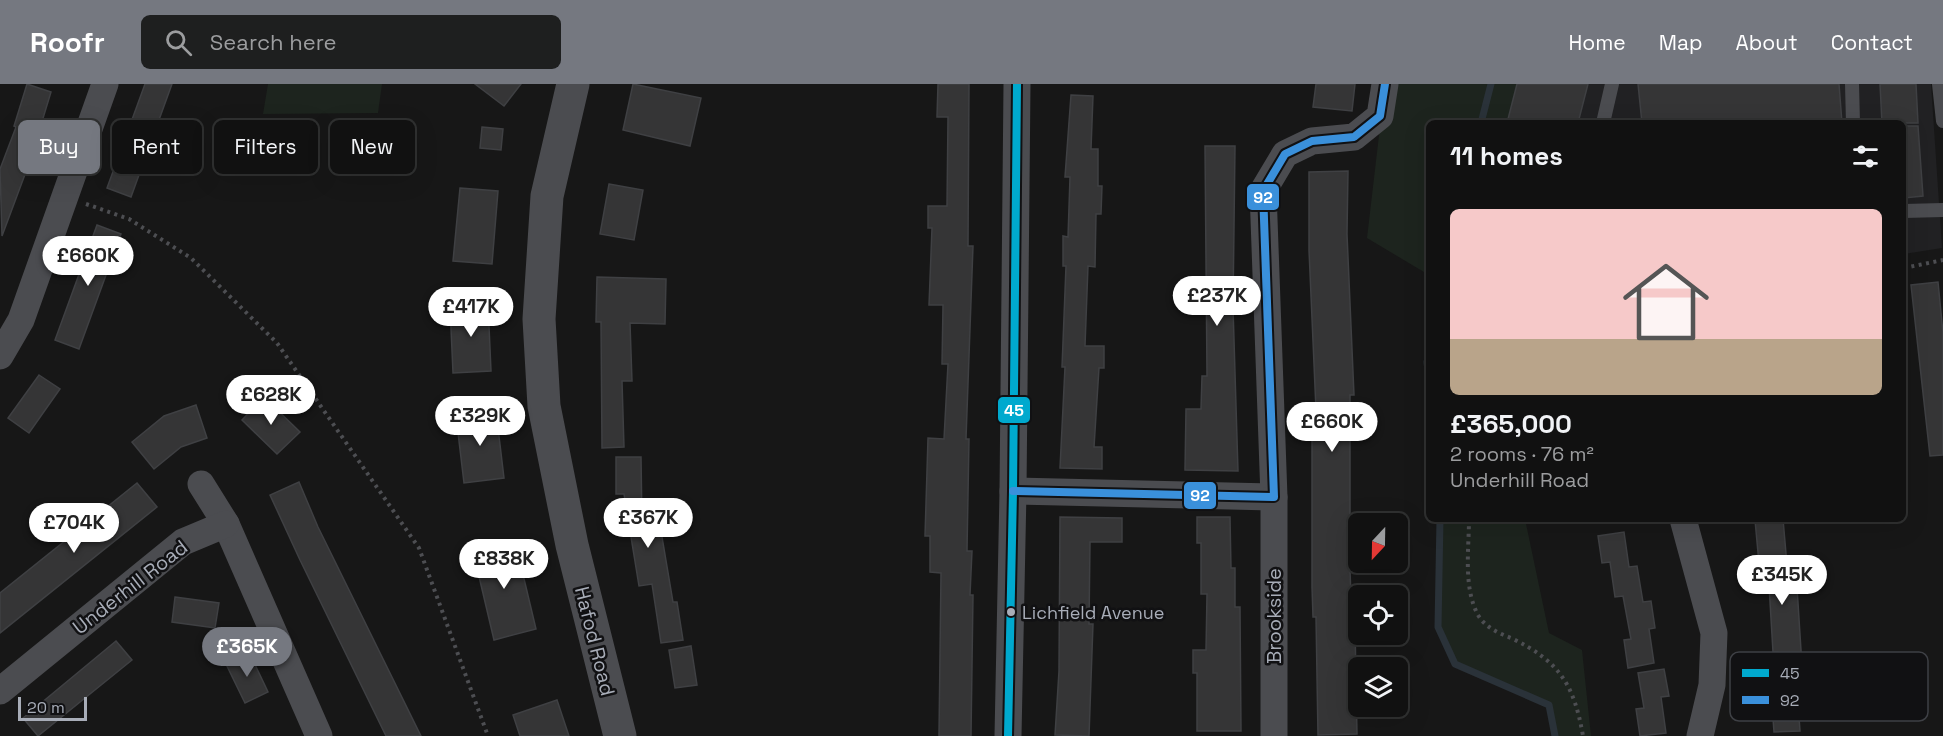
<!DOCTYPE html>
<html lang="en">
<head>
<meta charset="utf-8">
<style>
  :root { --surface:#111; --page:#1e1f1f; --text:#f1f3f6; --muted:#9c9d9f; --line:#303131; --accent:#757880 }
  body { margin:0; font-family:"Space Grotesk",sans-serif; background:var(--page); color:var(--text); height:100vh; display:flex; flex-direction:column; font-size:22px; white-space:nowrap }
  * { box-sizing:border-box; margin:0 }
  p { font-size:20px; color:var(--muted) }
  .icon { flex:none; width:33px; height:33px; fill:none; stroke:currentColor; stroke-width:2; stroke-linecap:round; stroke-linejoin:round }
  .map { position:relative; flex:1; overflow:hidden }
  .side { position:absolute; left:1426px; top:36px; width:480px; height:402px; display:flex; flex-direction:column; background:var(--surface); border-radius:9px; box-shadow:0 6px 24px #0002,0 0 0 2px var(--line) }
  .side>* { flex:none }
  .top-card { position:absolute; left:18px; top:36px; width:570px; height:54px; display:flex; gap:12px }
  .needle { width:39px; rotate:202deg }
  .fabs { position:absolute; left:1348px; top:429px; display:grid; gap:12px }
  .fabs a { display:grid; place-items:center; width:60px; height:60px; border-radius:9px; background:var(--surface); box-shadow:0 6px 24px #0002,0 0 0 2px var(--line); font-size:30px }
  .scale { position:absolute; left:18px; bottom:15px; width:69px; box-sizing:border-box; padding-left:6px; border:3px solid #a8adb8; border-top:0; font-size:16px; line-height:21px; white-space:nowrap; color:#a8adb8; -webkit-text-stroke:4px #111113; paint-order:stroke }
  .price { position:absolute; translate:-50% -51px; padding:0 14px; border-radius:21px; background:#fff; color:#222; font-size:20px; line-height:39px; filter:drop-shadow(0 2px 3px #0008) }
  .price::after { content:''; position:absolute; left:50%; top:36px; width:18px; height:14px; margin-left:-9px; background:inherit; clip-path:polygon(0 0,100% 0,50% 100%) }
  .price.on { background:var(--accent); color:#fff }
  ul { padding:0; list-style:none }
  li { display:grid; align-content:center; gap:12px; height:318px; padding:0 24px }
  li span { display:grid; place-items:center; height:186px; border-radius:9px; color:#555 }
  li>.icon { margin-inline-start:auto }
  span .icon { width:108px; height:108px; fill:#fffc; stroke-width:1 }
  li b { font-size:26px }
  h2 { display:flex; justify-content:space-between; align-items:center; height:72px; padding:0 24px; font-size:26px }
  .pill { padding:0 21px; border-radius:9px; background:var(--surface); box-shadow:0 6px 24px #0002,0 0 0 2px var(--line); font-size:21px; line-height:54px }
  .pill.on { background:var(--accent); color:#fff }
  header { display:flex; align-items:center; gap:36px; box-sizing:border-box; height:84px; padding:0 30px; background:var(--accent); color:#fff }
  header strong { font-size:28px }
  nav { display:flex; gap:33px; margin-inline-start:auto; font-size:21px }
  .search { width:420px; height:54px; background:var(--page); display:flex; align-items:center; gap:15px; box-sizing:border-box; padding:0 21px; border-radius:9px; color:var(--muted); font-size:22px }
  .map>svg:first-child { display:block }
  .built { fill:#212123 }
  .green { fill:#1d241e }
  .lines { fill:none; stroke-linecap:round; stroke-linejoin:round }
  .stream { stroke:#2a3239; stroke-width:7 }
  .building { fill:#353536; stroke:#3f4043; stroke-width:1.5 }
  .path { stroke:#4d4e52; stroke-width:4; stroke-dasharray:3 4.5; stroke-linecap:butt }
  .service { stroke:#4b4c50; stroke-width:14 }
  .minor { stroke:#4b4c50; stroke-width:27 }
  .tertiary { stroke:#4b4c50; stroke-width:33 }
  .bus-1-casing { stroke:#111113; stroke-width:12 }
  .bus-2-casing { stroke:#111113; stroke-width:12 }
  .bus-1 { stroke:#00a9ce; stroke-width:8 }
  .bus-2 { stroke:#3a90db; stroke-width:8 }
  .bus-dot { fill:#a8adb8; stroke:#111113; stroke-width:2 }
  .labels { text-anchor:middle; stroke-width:5; stroke-linejoin:round; paint-order:stroke }
  .bus-label { font-size:18px; fill:#a8adb8; stroke:#111113; text-anchor:start }
  .street-label { font-size:20px; fill:#a8adb8; stroke:#111113 }
  .key { fill:#111113; stroke:#3e4045; stroke-width:1.5 }
  .key-label { font-size:16px; fill:#a8adb8 }
  .line-badge { stroke:#111113; stroke-width:2 }
  .badge-label { font-size:16px; text-anchor:middle; font-weight:bold; fill:#fff }
</style>
</head>
<body>
<header>
<strong>Roofr</strong>
<div class="search"><svg class="icon" aria-label="search" viewBox="0 0 24 24"><circle cx="10" cy="10" r="6"/><path d="M15 15l6 6"/></svg>Search here</div>
<nav><a>Home</a><a>Map</a><a>About</a><a>Contact</a></nav>
</header>
<div class="map">
<svg width="1943" height="652" viewBox="0 0 1943 652">
  <rect width="100%" height="100%" fill="#171717"/>
  <polygon class="built" points="1517,0 1931,0 1942,164 1904,170 1904,39 1507,39"/>
  <g class="green">
    <polygon points="268,0 382,0 378,29 263,30"/>
    <polygon points="1385,0 1517,0 1507,39 1430,39 1429,191 1367,154"/>
    <polygon points="1440,435 1525,435 1549,549 1582,566 1591,652 1555,652 1549,621 1455,580 1438,543"/>
  </g>
  <g class="lines">
    <g class="stream">
      <polyline points="1481,39 1491,0"/>
      <polyline points="1430,267 1427,278 1430,306"/>
      <polyline points="1440,435 1438,543 1455,580 1549,621 1555,652"/>
    </g>
  </g>
  <g class="building">
    <polygon points="27,0 51,8 30,77 2,152 0,85 16,43 14,42"/>
    <polygon points="145,0 172,0 131,113 107,104"/>
    <polygon points="475,0 521,0 504,22"/>
    <polygon points="633,0 701,14 690,62 623,46"/>
    <polygon points="938,0 969,0 968,162 973,162 966,355 969,355 967,467 972,467 970,511 973,511 971,652 939,652 941,489 930,488 930,452 925,452 928,354 944,355 948,280 942,280 943,221 929,221 932,144 928,144 928,122 947,122 948,33 937,33"/>
    <polygon points="1316,0 1355,0 1352,27 1313,23"/>
    <polygon points="1517,0 1588,0 1578,39 1507,39"/>
    <polygon points="1638,0 1839,0 1842,39 1642,39"/>
    <polygon points="1880,0 1916,0 1918,39 1882,39"/>
    <polygon points="1071,11 1093,12 1091,65 1098,65 1098,102 1102,102 1101,130 1096,130 1095,183 1088,182 1085,262 1104,262 1104,284 1099,284 1094,363 1102,363 1102,385 1060,384 1065,283 1062,283 1066,182 1063,182 1063,152 1068,153 1070,93 1065,93"/>
    <polygon points="1904,42 1918,42 1923,112 1904,114"/>
    <polygon points="482,43 503,45 501,66 480,64"/>
    <polygon points="1205,62 1235,62 1233,223 1238,387 1185,386 1186,325 1201,325 1202,292 1207,292"/>
    <polygon points="1348,87 1347,150 1354,311 1350,311 1350,486 1352,541 1355,541 1357,650 1318,651 1316,533 1313,533 1312,503 1312,327 1316,326 1309,166 1309,88"/>
    <polygon points="609,100 643,106 634,156 600,150"/>
    <polygon points="460,104 498,107 492,180 453,177"/>
    <polygon points="97,141 121,150 79,265 55,256"/>
    <polygon points="597,193 666,195 665,240 630,239 632,297 622,297 624,363 602,364 601,238 596,238"/>
    <polygon points="1938,198 1943,249 1943,371 1930,372 1911,201"/>
    <polygon points="488,219 491,287 453,289 450,222"/>
    <polygon points="39,291 60,305 29,349 8,334"/>
    <polygon points="264,313 300,348 277,370 242,336"/>
    <polygon points="196,321 207,354 181,363 154,385 132,358 164,332"/>
    <polygon points="496,327 504,394 464,399 456,332"/>
    <polygon points="616,373 641,373 642,438 659,435 673,518 677,518 683,556 661,559 652,500 639,502 624,410 616,410"/>
    <polygon points="299,398 318,443 421,652 386,652 300,476 270,411"/>
    <polygon points="137,399 157,423 0,549 0,509"/>
    <polygon points="1060,433 1122,434 1122,458 1090,458 1089,540 1093,540 1089,652 1055,651 1059,587"/>
    <polygon points="1197,433 1230,433 1231,484 1235,484 1235,523 1240,523 1241,647 1197,647 1197,589 1193,589 1193,566 1206,566 1207,510 1201,510 1201,459 1197,459"/>
    <polygon points="1783,435 1789,504 1797,503 1802,582 1806,582 1808,610 1781,612 1778,568 1773,568 1769,501 1761,501 1755,436"/>
    <polygon points="1624,448 1629,483 1637,482 1643,518 1651,517 1655,544 1649,545 1654,579 1628,584 1624,556 1631,555 1623,512 1615,513 1610,478 1602,479 1598,452"/>
    <polygon points="515,457 536,545 494,556 473,467"/>
    <polygon points="175,513 219,519 215,544 172,538"/>
    <polygon points="116,557 132,576 38,652 23,634"/>
    <polygon points="691,562 697,601 675,604 669,566"/>
    <polygon points="249,568 268,608 245,619 226,580"/>
    <polygon points="1664,585 1669,612 1661,613 1666,649 1640,652 1636,625 1644,624 1638,589"/>
    <polygon points="557,616 569,652 520,652 513,631"/>
    <polygon points="1798,619 1800,647 1774,648 1772,621"/>
  </g>
  <g class="lines">
    <g class="path">
      <polyline points="86,120 129,135 191,174 277,259 419,464 488,652"/>
      <polyline points="1904,184 1943,176"/>
      <path d="M1469 435C1469 465 1463 503 1478 531 1485 543 1498 549 1511 554 1559 577 1574 600 1583 652"/>
    </g>
    <g class="service">
      <polyline points="1852,0 1853,39"/>
      <polyline points="1939,0 1943,37"/>
      <polyline points="1603,39 1612,0"/>
      <polyline points="1904,127 1943,126"/>
    </g>
    <g class="minor">
      <polyline points="0,272 21,236 105,0"/>
      <polyline points="201,400 226,440 319,652"/>
      <polyline points="1013,407 1274,413 1263,107 1285,70 1312,57 1354,53 1380,32 1385,0"/>
      <polyline points="1683,435 1714,549 1712,601 1700,652"/>
      <polyline points="0,607 183,458 226,440"/>
      <polyline points="1008,652 1013,407 1017,0"/>
      <polyline points="1274,652 1274,413"/>
    </g>
    <polyline class="tertiary" points="573,0 547,112 539,235 544,322 572,461 620,652"/>
    <g class="bus-1-casing">
      <polyline id="bus-1" points="1008,652 1013,407 1017,0"/>
    </g>
    <g class="bus-2-casing">
      <polyline id="bus-2" points="1013,407 1274,413 1263,107 1285,70 1312,57 1354,53 1380,32 1385,0"/>
    </g>
    <use href="#bus-1" class="bus-1"/>
    <use href="#bus-2" class="bus-2"/>
  </g>
  <circle class="bus-dot" cx="1011" cy="528" r="5"/>
  <g class="labels">
    <g class="bus-label">
      <text x="1022" y="535">Lichfield Avenue</text>
    </g>
    <g class="street-label">
      <text transform="translate(130 503) rotate(-38)" y="7">Underhill Road</text>
      <text transform="translate(1274 532) rotate(-90)" y="7">Brookside</text>
      <text transform="translate(595 557) rotate(76)" y="7">Hafod Road</text>
    </g>
  </g>
  <rect x="1730" y="568" width="198" height="69" rx="9" class="key"/>
  <rect x="1742" y="585" width="27" height="8" fill="#00a9ce"/>
  <rect x="1742" y="612" width="27" height="8" fill="#3a90db"/>
  <g class="key-label">
    <text x="1780" y="595">45</text>
    <text x="1780" y="622">92</text>
  </g>
  <g class="line-badge">
    <rect x="1246" y="99" width="34" height="28" rx="6" fill="#3a90db"/>
    <rect x="997" y="312" width="34" height="28" rx="6" fill="#00a9ce"/>
    <rect x="1183" y="397" width="34" height="29" rx="6" fill="#3a90db"/>
  </g>
  <g class="badge-label">
    <text x="1263" y="119">92</text>
    <text x="1014" y="332">45</text>
    <text x="1200" y="417">92</text>
  </g>
</svg>
<div class="fabs">
<a><svg class="needle" viewBox="-14 -14 28 28"><path d="M0-13l5 13h-10z" fill="#e53935"/><path d="M0 13l5-13h-10z" fill="#9c9d9f"/></svg></a>
<a><svg class="icon" aria-label="locate" viewBox="0 0 24 24"><circle cx="12" cy="12" r="6"/><path d="M12 2v4M12 18v4M2 12h4M18 12h4"/></svg></a>
<a><svg class="icon" aria-label="layers" viewBox="0 0 24 24"><path d="M12 4l9 5-9 5-9-5zM3 14l9 5 9-5"/></svg></a>
</div>
<div class="scale">20 m</div>
<b class="price" style="left:88px;top:203px">£660K</b>
<b class="price" style="left:1217px;top:243px">£237K</b>
<b class="price" style="left:471px;top:254px">£417K</b>
<b class="price" style="left:271px;top:342px">£628K</b>
<b class="price" style="left:480px;top:363px">£329K</b>
<b class="price" style="left:1332px;top:369px">£660K</b>
<b class="price" style="left:648px;top:465px">£367K</b>
<b class="price" style="left:74px;top:470px">£704K</b>
<b class="price" style="left:504px;top:506px">£838K</b>
<b class="price" style="left:1782px;top:522px">£345K</b>
<b class="price on" style="left:247px;top:594px">£365K</b>
<div class="top-card">
<a class="pill on">Buy</a>
<a class="pill">Rent</a>
<a class="pill">Filters</a>
<a class="pill">New</a>
</div>
<section class="side">
<h2>11 homes<svg class="icon" aria-label="filters" viewBox="0 0 24 24"><path d="M4 7h16M4 17h16"/><circle cx="9" cy="7" r="2"/><circle cx="15" cy="17" r="2"/></svg></h2>
<ul>
<li><span style="background:linear-gradient(#f6c9c9 70%,#b9a48a 0)"><svg class="icon" aria-label="home" viewBox="0 0 24 24"><path d="M3 11l9-7 9 7M6 9v11h12V9"/></svg></span><div><b>£365,000</b><p>2 rooms · 76 m²</p><p>Underhill Road</p></div></li>
</ul>
</section>
</div>
</body>
</html>
